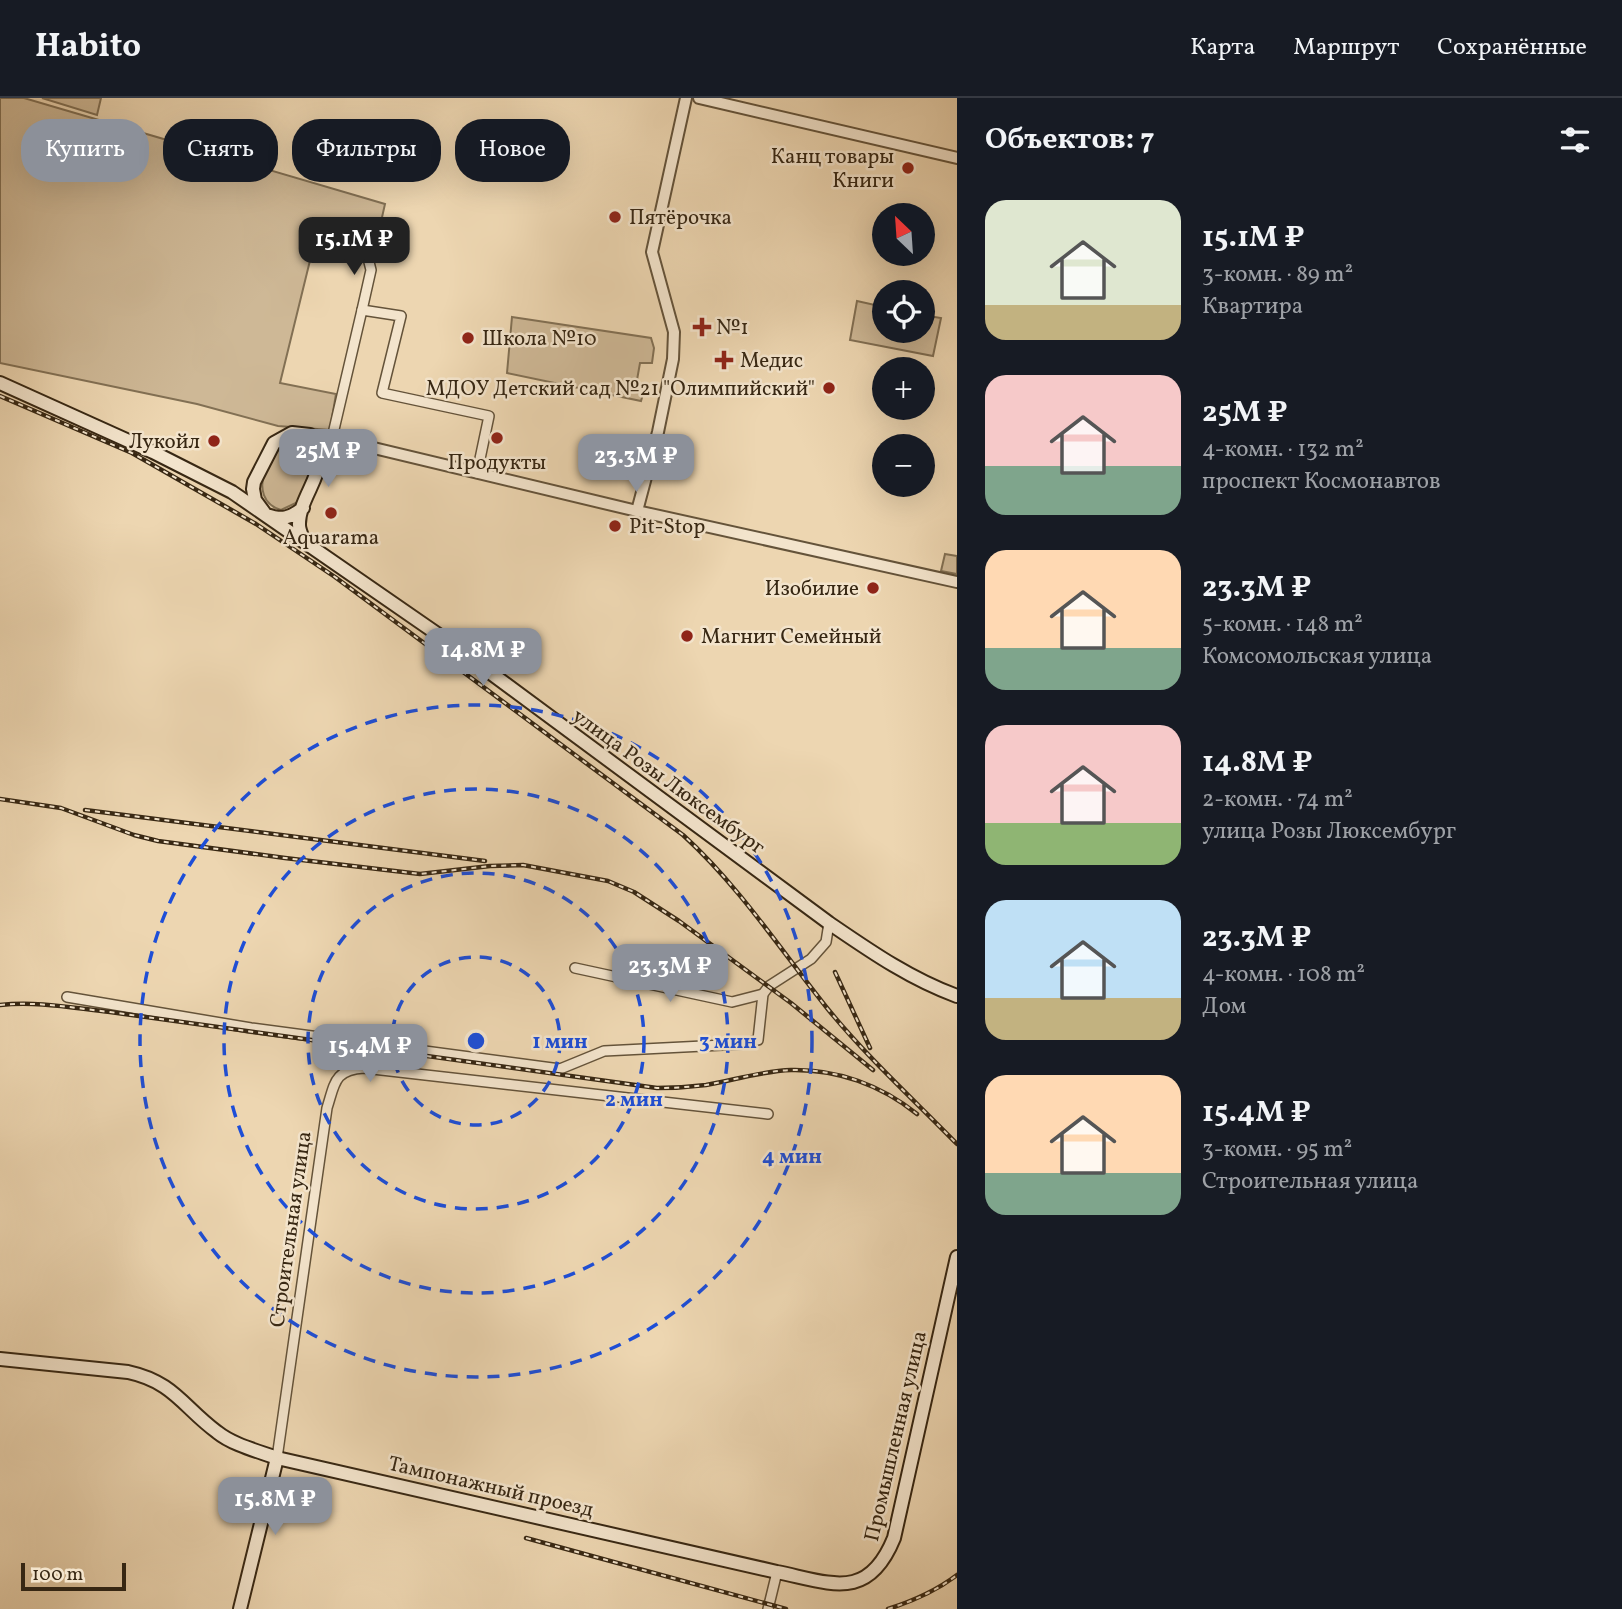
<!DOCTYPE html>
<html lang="ru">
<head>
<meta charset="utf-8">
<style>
  :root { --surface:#171b24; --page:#242831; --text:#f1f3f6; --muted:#9ea1a6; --line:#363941; --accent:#8c9099 }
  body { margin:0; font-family:Vollkorn,serif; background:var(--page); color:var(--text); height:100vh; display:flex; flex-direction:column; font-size:26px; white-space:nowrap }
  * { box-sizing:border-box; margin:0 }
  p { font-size:23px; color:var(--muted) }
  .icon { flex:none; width:38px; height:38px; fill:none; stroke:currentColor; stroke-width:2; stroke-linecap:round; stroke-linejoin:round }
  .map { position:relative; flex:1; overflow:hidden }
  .panel { display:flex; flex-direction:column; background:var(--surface); width:665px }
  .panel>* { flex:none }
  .banner { position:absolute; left:21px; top:21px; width:665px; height:63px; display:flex; gap:14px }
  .needle { width:46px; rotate:335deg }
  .fabs { position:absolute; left:872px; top:105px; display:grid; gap:14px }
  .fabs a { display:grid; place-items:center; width:63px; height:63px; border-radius:50%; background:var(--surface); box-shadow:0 7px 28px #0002; font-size:35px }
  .scale { position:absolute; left:21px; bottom:18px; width:105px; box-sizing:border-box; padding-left:7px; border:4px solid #372713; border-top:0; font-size:19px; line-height:24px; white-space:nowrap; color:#372713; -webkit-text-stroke:5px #f3e4cc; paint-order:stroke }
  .price { position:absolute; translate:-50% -60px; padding:0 16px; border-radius:14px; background:var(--accent); color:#fff; font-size:23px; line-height:46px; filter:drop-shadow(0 2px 4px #0008) }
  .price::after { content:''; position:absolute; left:50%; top:42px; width:21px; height:16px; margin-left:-10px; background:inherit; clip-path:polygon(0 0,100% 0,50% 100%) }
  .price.active { background:#222; color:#fff }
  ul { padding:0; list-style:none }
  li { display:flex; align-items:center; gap:21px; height:175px; padding:0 28px }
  li span { display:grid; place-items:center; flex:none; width:196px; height:140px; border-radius:21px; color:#555 }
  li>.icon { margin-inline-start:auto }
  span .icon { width:84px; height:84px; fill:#fffc; stroke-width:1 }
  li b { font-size:30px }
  h2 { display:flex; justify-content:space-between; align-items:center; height:84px; padding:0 28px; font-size:30px }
  .tag { padding:0 24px; border-radius:28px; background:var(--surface); box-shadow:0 7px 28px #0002; font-size:24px; line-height:63px }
  .tag.active { background:var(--accent); color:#fff }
  header { display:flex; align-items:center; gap:42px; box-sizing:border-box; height:98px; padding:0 35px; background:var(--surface); border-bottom:2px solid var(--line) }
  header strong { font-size:33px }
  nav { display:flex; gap:38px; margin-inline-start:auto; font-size:24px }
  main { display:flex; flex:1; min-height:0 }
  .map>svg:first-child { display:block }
  .green { fill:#ceb896; stroke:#827054; stroke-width:2 }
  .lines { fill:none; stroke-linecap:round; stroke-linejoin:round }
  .minor-casing { stroke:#64533a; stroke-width:12 }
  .tertiary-casing { stroke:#64533a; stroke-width:14 }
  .secondary-casing { stroke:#372713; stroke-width:16 }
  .minor { stroke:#f3e4cc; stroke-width:9 }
  .tertiary { stroke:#f3e4cc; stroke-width:10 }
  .secondary { stroke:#f3e4cc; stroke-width:12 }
  .rail-casing { stroke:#372713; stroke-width:4.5 }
  .rail { stroke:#f3e4cc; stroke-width:2; stroke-dasharray:5; stroke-linecap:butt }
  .ring { fill:none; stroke:#1d4ed8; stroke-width:3.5; stroke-dasharray:12 9 }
  .poi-dot { fill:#8f2418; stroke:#f3e4cc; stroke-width:2.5 }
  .labels { text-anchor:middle; stroke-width:5; stroke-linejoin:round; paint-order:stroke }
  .poi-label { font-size:21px; fill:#372713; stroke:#f3e4cc; text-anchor:start }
  .street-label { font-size:21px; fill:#372713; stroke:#f3e4cc }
  .centre { fill:#1d4ed8; stroke:#f3e4cc; stroke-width:3.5 }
  .ring-label { font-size:21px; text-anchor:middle; font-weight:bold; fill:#1d4ed8; stroke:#f3e4cc; stroke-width:5; stroke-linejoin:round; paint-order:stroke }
</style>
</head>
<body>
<header>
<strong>Habito</strong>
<nav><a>Карта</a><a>Маршрут</a><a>Сохранённые</a></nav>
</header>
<main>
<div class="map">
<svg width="957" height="1511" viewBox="0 0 957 1511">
  <rect width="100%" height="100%" fill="#edd6b1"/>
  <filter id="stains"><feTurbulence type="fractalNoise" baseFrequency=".00286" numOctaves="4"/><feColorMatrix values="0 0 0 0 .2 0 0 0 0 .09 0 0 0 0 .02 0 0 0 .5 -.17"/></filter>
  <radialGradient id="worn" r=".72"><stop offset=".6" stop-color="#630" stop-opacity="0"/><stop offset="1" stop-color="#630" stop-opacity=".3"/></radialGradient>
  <g class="green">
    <polygon points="0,0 24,0 385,106 376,146 316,138 280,285 336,296 330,332 278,328 197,306 0,265"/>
    <polygon points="42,0 101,0 97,17"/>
    <polygon points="857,203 884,209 884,233 922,233 922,217 941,220 933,258 850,242"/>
    <polygon points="512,219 651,240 654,250 652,265 640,265 637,282 626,292 643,296 641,303 507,275"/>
    <path d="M295 342C327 353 307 382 298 404L281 412C244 401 269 347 295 342Z"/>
    <polygon points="945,456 957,458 957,476 941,473"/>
  </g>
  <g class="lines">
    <g class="minor-casing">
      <g id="minor">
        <polyline points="362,212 371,172 365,148"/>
        <polyline points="332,340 362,212 401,218 382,295 489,318 477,375"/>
        <polyline points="575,870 732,904 763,896"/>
        <polyline points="67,899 251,930 560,971 604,953 743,946 758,942 763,896 769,888 811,861 826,844 829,825"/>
        <path d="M277 1360 327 1010C335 985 334 972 364 970L768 1016"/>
        <polyline points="768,1511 777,1474"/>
      </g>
    </g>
    <g class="tertiary-casing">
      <g id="tertiary">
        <polyline points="699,0 957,60"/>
        <polyline points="310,337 332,340 637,413 957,484"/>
        <polyline points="321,361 333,349 348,345"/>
        <polyline points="637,413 658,334 673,261 674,234 652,154 686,0"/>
      </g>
    </g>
    <g class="secondary-casing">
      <g id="secondary">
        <path d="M0 285 153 354 232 394 446 542 829 825C870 853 910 881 957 898"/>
        <path d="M303 410C289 421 282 422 266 417L255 402 253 391 254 384 274 345 292 335 310 337C338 364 298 396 299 427 299 432 302 438 304 443"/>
        <path d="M0 1261 128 1274C174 1284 183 1309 217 1334 233 1347 258 1353 277 1360L777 1474C831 1485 868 1504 894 1440L957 1159"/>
        <polyline points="240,1511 277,1360"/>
      </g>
    </g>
    <use href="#minor" class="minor"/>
    <use href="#tertiary" class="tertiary"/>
    <use href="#secondary" class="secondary"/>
    <g class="rail-casing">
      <g id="rail">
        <path d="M0 298 132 355 256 426 335 479 683 737C739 788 780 851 827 910 866 958 913 1001 957 1046"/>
        <polyline points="0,701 61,710 134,737 158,743 285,760 420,776 490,768 523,767 608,783 634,794 679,823 791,905 873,972"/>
        <polyline points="85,712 485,763"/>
        <polyline points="835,874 870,950"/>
        <path d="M0 907C37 903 73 910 110 914L657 990C673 990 690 989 706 987 734 982 763 973 791 972 837 971 881 987 917 1016"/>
        <polyline points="526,1440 786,1511"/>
        <path d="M888 1511C913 1503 936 1493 957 1477"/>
      </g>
    </g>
    <use href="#rail" class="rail"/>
  </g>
  <g class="ring">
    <circle cx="476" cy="943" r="84"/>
    <circle cx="476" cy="943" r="168"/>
    <circle cx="476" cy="943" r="252"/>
    <circle cx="476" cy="943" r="336"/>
  </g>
  <g class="poi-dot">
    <circle cx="908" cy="70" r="7"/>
    <circle cx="615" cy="119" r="7"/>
    <path d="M698.5 218.5h7v7h7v7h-7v7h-7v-7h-7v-7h7z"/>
    <circle cx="468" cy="240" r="7"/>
    <path d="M720.5 251.5h7v7h7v7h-7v7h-7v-7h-7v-7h7z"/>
    <circle cx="829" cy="290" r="7"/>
    <circle cx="497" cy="340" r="7"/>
    <circle cx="214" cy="343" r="7"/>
    <circle cx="331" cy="415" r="7"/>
    <circle cx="615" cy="428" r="7"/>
    <circle cx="873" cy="490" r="7"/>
    <circle cx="687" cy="538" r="7"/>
  </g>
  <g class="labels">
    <g class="poi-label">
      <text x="894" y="65" text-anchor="end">Канц товары<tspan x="894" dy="24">Книги</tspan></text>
      <text x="629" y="126">Пятёрочка</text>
      <text x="716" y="236">№1</text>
      <text x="482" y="247">Школа №10</text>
      <text x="740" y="269">Медис</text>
      <text x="815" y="297" text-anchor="end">МДОУ Детский сад №21 "Олимпийский"</text>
      <text x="200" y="350" text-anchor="end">Лукойл</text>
      <text x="497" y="371" text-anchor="middle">Продукты</text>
      <text x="629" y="435">Pit-Stop</text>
      <text x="331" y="446" text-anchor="middle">Aquarama</text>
      <text x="859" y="497" text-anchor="end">Изобилие</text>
      <text x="701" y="545">Магнит Семейный</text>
    </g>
    <g class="street-label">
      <text transform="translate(669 683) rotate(36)" y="7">улица Розы Люксембург</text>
      <text transform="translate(290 1131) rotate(-82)" y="7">Строительная улица</text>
      <text transform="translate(895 1338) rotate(-77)" y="7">Промышленная улица</text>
      <text transform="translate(491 1388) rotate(13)" y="7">Тампонажный проезд</text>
    </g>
  </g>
  <circle cx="476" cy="943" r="10" class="centre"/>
  <g class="ring-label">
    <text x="560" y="950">1 мин</text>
    <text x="728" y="950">3 мин</text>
    <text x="634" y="1008">2 мин</text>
    <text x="792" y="1065">4 мин</text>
  </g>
  <rect width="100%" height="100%" filter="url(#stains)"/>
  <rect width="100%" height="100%" fill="url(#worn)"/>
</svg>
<div class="fabs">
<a><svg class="needle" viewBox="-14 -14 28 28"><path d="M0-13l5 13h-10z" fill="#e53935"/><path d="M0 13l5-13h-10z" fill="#9ea1a6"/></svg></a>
<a><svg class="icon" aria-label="locate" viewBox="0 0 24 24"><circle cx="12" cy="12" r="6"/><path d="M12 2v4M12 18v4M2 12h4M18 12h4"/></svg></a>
<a>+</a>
<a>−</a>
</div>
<div class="scale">100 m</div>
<b class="price active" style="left:354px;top:179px">15.1M ₽</b>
<b class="price" style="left:328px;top:391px">25M ₽</b>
<b class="price" style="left:636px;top:396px">23.3M ₽</b>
<b class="price" style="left:483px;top:590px">14.8M ₽</b>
<b class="price" style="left:670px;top:906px">23.3M ₽</b>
<b class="price" style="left:370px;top:986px">15.4M ₽</b>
<b class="price" style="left:275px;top:1439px">15.8M ₽</b>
<div class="banner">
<a class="tag active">Купить</a>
<a class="tag">Снять</a>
<a class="tag">Фильтры</a>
<a class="tag">Новое</a>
</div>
</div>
<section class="panel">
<h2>Объектов: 7<svg class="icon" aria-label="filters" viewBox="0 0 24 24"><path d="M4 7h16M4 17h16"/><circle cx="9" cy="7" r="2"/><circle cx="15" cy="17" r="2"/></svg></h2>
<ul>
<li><span style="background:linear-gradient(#dfe7d0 75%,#c2b280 0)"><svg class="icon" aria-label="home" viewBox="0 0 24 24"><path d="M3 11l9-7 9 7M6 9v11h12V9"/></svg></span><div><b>15.1M ₽</b><p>3-комн. · 89 m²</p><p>Квартира</p></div></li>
<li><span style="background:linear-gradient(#f6c9c9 65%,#7fa58c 0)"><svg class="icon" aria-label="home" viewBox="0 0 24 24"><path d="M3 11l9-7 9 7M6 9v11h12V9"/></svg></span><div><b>25M ₽</b><p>4-комн. · 132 m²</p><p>проспект Космонавтов</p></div></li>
<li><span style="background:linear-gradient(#ffd9b3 70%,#7fa58c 0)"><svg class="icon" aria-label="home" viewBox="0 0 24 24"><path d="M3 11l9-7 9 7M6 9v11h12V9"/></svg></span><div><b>23.3M ₽</b><p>5-комн. · 148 m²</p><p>Комсомольская улица</p></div></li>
<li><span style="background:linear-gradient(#f6c9c9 70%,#8fb573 0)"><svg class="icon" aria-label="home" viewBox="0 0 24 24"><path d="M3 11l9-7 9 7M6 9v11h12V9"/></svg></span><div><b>14.8M ₽</b><p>2-комн. · 74 m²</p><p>улица Розы Люксембург</p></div></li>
<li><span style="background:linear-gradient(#bfe0f5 70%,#c2b280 0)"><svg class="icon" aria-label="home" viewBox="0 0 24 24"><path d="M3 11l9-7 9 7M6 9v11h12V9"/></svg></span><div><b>23.3M ₽</b><p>4-комн. · 108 m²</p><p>Дом</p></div></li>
<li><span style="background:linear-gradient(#ffd9b3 70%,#7fa58c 0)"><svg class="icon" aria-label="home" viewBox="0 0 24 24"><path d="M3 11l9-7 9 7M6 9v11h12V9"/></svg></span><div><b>15.4M ₽</b><p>3-комн. · 95 m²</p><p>Строительная улица</p></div></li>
</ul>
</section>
</main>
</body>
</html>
